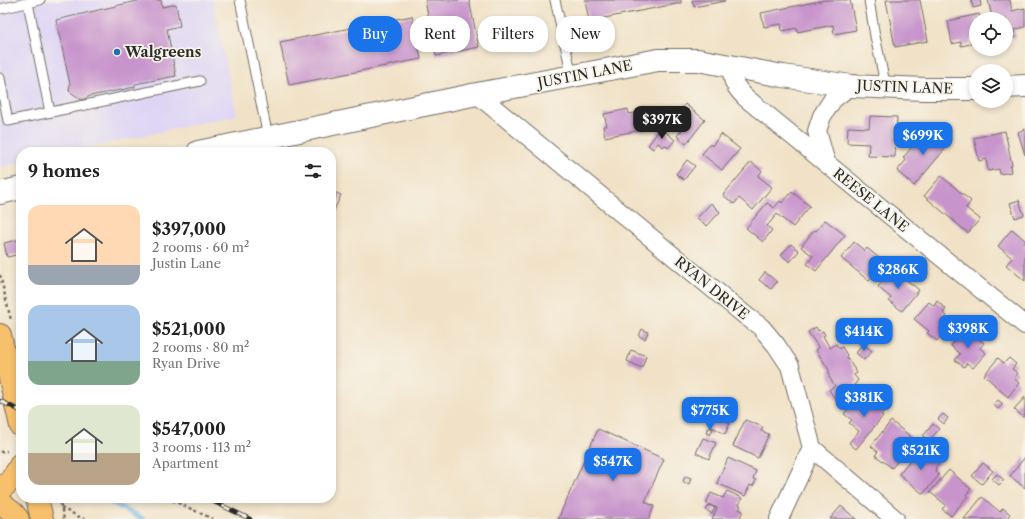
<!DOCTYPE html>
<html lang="en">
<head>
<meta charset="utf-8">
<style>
  :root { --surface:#fff; --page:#f2f2f2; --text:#222; --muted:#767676; --accent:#1a73e8 }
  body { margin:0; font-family:"Libre Caslon Text",serif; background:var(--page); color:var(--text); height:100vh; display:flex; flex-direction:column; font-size:15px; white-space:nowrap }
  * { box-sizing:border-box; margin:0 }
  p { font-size:13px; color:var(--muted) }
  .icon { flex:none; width:22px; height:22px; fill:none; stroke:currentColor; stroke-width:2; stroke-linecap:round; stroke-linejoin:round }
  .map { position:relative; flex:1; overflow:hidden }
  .drawer { position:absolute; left:16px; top:147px; width:320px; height:356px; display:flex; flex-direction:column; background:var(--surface); border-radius:16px; box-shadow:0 2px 6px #0003 }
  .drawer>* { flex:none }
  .banner { position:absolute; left:348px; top:16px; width:380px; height:36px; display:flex; gap:8px }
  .controls { position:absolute; left:969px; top:12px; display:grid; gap:8px }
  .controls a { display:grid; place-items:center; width:44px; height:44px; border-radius:50%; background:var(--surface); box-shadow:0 2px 6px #0003; font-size:20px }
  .price { position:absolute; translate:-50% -34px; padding:0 9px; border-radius:8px; background:var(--accent); color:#fff; font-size:13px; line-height:26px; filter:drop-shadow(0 1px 2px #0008) }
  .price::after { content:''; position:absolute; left:50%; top:24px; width:12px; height:9px; margin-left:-6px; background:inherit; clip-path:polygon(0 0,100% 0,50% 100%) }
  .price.current { background:#222; color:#fff }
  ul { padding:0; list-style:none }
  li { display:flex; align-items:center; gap:12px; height:100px; padding:0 12px }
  li span { display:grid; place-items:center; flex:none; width:112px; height:80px; border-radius:12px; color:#555 }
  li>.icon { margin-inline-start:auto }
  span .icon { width:48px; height:48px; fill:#fffc; stroke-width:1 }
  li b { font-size:17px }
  h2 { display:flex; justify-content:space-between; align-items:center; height:48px; padding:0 12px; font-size:17px }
  .chip { padding:0 14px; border-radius:16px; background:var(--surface); box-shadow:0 2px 6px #0003; font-size:14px; line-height:36px }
  .chip.current { background:var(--accent); color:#fff }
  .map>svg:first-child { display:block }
  .built { fill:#ded5f5 }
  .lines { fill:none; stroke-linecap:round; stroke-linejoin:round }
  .stream { stroke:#68b1e0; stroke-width:5 }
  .building { fill:#c894cc }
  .service-casing { stroke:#706b62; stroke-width:11 }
  .minor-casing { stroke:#706b62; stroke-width:20 }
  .tertiary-casing { stroke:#706b62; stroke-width:24 }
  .primary-casing { stroke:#706b62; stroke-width:24 }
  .path { stroke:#706b62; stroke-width:2.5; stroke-dasharray:3 3; stroke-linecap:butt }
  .service { stroke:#fff; stroke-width:9 }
  .minor { stroke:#fff; stroke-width:18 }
  .tertiary { stroke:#fff; stroke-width:22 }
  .primary { stroke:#f7c06c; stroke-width:22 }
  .rail-casing { stroke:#2b2b2b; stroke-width:4.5 }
  .rail { stroke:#f7f3e8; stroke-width:3; stroke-dasharray:9; stroke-linecap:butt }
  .poi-dot { fill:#1f6fb2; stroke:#f7f3e8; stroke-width:1.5 }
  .labels { text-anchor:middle; stroke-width:3.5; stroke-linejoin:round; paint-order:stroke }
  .poi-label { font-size:14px; font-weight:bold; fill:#2b2b2b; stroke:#f7f3e8; text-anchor:start }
  .street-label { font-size:14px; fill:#2b2b2b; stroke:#f7f3e8 }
</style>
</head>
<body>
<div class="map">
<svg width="1025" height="519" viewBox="0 0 1025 519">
  <rect width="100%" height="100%" fill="#f7f3e8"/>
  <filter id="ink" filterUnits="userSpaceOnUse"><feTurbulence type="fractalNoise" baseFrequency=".025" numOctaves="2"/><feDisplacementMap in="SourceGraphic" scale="8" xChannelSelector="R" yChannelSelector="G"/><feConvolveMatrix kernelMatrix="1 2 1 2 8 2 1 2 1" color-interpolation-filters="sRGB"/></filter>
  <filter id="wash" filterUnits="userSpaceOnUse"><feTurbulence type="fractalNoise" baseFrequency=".012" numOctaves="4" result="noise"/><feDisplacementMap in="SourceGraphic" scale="16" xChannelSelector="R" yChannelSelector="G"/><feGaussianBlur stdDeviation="0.9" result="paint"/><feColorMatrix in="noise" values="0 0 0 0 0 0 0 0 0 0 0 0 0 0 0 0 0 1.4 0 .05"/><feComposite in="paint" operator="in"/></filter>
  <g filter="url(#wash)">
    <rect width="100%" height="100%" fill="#f1e2c7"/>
    <polygon class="built" points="0,0 213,0 237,115 68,152 21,152 21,162 0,167"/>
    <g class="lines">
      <polyline class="stream" points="103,498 143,519"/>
    </g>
    <g id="blocks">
      <g class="building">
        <polygon points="141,0 161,0 162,7 176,4 180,26 167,29 176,76 135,84 135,87 90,96 82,100 69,91 70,84 56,20"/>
        <polygon points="425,0 469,0 479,47 436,56"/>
        <polygon points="585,0 681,0 681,3 589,21"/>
        <polygon points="692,0 725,0 725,1 694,7"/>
        <polygon points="825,0 850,0 856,30 834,34 833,25 797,32 797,28 782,31 781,24 764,27 761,13"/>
        <polygon points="886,0 920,0 928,41 895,47"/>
        <polygon points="971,0 980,0 981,6 973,8"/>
        <polygon points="988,0 1010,0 1012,11 1025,8 1025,27 1014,30 1016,37 1006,39 1006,19 994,19 993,17 992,17"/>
        <polygon points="979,14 981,19 976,19 976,38 970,39 971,44 961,46 961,42 952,44 948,21"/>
        <polygon points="412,16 421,59 289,85 280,42"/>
        <polygon points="685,104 705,120 686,144 677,136 682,130 667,119 674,110 678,113"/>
        <polygon points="628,109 629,114 647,111 648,112 657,111 660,125 651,127 651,128 605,137 603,126 607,126 604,114"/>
        <polygon points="870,116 897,117 895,157 868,156 869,144 847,143 848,127 869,128"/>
        <polygon points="929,126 950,143 914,186 897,171 906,160 903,158"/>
        <polygon points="661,128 675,140 668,148 665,145 663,147 658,143 653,149 648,145"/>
        <polygon points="1025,129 1025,155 1018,132"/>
        <polygon points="1005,131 1012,165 1010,166 1011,172 1000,174 999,169 988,171 986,159 979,161 974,138"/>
        <polygon points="721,134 740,149 722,170 702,154 710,144 712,146"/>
        <polygon points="687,160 695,166 684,180 676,174"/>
        <polygon points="751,162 762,171 758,176 772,187 753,210 739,198 734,204 723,195"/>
        <polygon points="941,176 971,201 966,208 980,219 968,233 924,196"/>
        <polygon points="331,191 341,195 331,217"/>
        <polygon points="792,192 810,206 793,227 777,214 767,226 772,230 763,242 746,228 767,203 774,208 780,201 782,203"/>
        <polygon points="1019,200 1024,215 1015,218 1010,203"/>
        <polygon points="711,203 720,212 707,226 697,218"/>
        <polygon points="825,220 845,235 816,271 807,264 813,256 801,247 814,230 816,231"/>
        <polygon points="1012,229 1025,240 1025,281 1006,265 1012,258 998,246"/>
        <polygon points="21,239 21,254 7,257 4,243"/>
        <polygon points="854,242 865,251 867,248 884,262 869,281 841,258"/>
        <polygon points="791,244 799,251 790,262 781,255"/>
        <polygon points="893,269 919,290 902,311 889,301 891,298 878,287"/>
        <polygon points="765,272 777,282 771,289 759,280"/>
        <polygon points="937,301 946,309 943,313 947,316 941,323 947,328 937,341 927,333 929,331 914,319 929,302 934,306"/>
        <polygon points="816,327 818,331 819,330 821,332 823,331 825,335 823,336 830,348 836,344 840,349 842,347 847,355 846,356 857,373 854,375 858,380 849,392 836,400 829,390 835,386 829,377 829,370 816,350 819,348 808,332"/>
        <polygon points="965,328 984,343 980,348 986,353 973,368 967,363 964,367 955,360 960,354 951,346"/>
        <polygon points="642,329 648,332 645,339 639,336"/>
        <polygon points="863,344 872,351 864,360 856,353"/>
        <polygon points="631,350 646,356 642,368 627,361"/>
        <polygon points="998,358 1004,363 1009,358 1016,364 1012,369 1018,373 1014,378 1019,383 1008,397 995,386 995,385 984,375"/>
        <polygon points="858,396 869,405 875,398 887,408 881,415 883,416 856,449 849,443 859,431 849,423 852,420 844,414"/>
        <polygon points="1025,397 1025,414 1023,417 1014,409"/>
        <polygon points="998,400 1003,404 998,409 993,405"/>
        <polygon points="716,414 724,418 723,419 730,423 725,434 710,426"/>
        <polygon points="943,414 948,418 944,424 938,419"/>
        <polygon points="745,420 763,427 761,431 769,434 758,458 733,446"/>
        <polygon points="891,421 915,440 892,468 875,455 878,452 871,446"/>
        <polygon points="933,424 939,429 929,441 923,436"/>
        <polygon points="709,427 713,429 710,435 706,433"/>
        <polygon points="598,429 664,459 645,502 654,506 649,519 558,519"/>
        <polygon points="703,438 716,443 709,459 696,453"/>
        <polygon points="920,447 939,463 935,468 936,469 935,471 939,475 923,494 899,474"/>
        <polygon points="1025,457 1025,488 1010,476"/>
        <polygon points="728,458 756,471 753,479 756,480 753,486 750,485 745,496 717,483"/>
        <polygon points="983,463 993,471 982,484 972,476"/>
        <polygon points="949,470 971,489 966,495 968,496 951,516 942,509 946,505 930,492"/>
        <polygon points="997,474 1004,480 999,485 992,479"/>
        <polygon points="685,476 691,478 689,484 683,482"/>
        <polygon points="727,491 742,498 739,505 741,506 739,509 743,511 739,519 712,519 717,508 706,503 711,493 723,498"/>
        <polygon points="982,497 1000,512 1003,508 1010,514 1007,519 964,519"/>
        <polygon points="709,505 715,508 712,514 706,510"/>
        <polygon points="841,506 856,519 830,519"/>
      </g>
    </g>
  </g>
  <g filter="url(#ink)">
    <use href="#blocks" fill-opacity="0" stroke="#706b62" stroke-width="1"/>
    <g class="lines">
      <g class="service-casing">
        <g id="service">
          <polyline points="240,0 268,137"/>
          <polyline points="555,0 572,76"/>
          <polyline points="869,0 875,36 886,88"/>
          <polyline points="28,3 50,112"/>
          <polyline points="0,9 40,0"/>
          <polyline points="0,78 8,121 200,81"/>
        </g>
      </g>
      <g class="minor-casing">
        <g id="minor">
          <path d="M731 66C733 83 734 86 746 98L1025 325"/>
          <polyline points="477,94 746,316 761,327 776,345 790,366 812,448 895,519"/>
          <polyline points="826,163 817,131 822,116 833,99 841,93 851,86"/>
          <polyline points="779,519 812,448"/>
        </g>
      </g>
      <g class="tertiary-casing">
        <g id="tertiary">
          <polyline points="1006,87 1025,86"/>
          <polyline points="198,152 477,94 658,60 698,60 783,76 851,86 925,89 976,89"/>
          <polyline points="0,193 21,188"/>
        </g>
      </g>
      <g class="primary-casing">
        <g id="primary">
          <polyline points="0,335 21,426"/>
          <path d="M0 489C9 484 16 474 21 464"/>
          <polyline points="37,498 42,519"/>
          <polyline points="0,503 13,513 18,519"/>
        </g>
      </g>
      <g class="path">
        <polyline points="0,275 11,320"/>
        <polyline points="0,452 7,451"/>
        <polyline points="59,498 64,519"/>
        <polyline points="167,498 213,519"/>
        <polyline points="61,508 84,519"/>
      </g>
      <use href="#service" class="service"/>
      <use href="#minor" class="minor"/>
      <use href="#tertiary" class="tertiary"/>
      <use href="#primary" class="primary"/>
      <g class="rail-casing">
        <g id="rail">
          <polyline points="0,401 21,411"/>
          <polyline points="206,498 250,519"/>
        </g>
      </g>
      <use href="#rail" class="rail"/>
    </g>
  </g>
  <circle class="poi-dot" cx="117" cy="52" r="4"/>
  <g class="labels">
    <g class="poi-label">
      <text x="125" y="57">Walgreens</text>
    </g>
    <g class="street-label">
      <text transform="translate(585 74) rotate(-11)" y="5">JUSTIN LANE</text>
      <text transform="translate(905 87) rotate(2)" y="5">JUSTIN LANE</text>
      <text transform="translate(871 200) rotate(39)" y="5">REESE LANE</text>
      <text transform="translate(712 288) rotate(39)" y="5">RYAN DRIVE</text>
    </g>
  </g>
</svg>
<div class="controls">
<a><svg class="icon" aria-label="locate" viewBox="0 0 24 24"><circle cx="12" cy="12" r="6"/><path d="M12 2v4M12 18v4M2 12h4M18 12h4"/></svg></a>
<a><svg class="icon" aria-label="layers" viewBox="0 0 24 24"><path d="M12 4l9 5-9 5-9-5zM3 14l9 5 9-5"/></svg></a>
</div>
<b class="price current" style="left:662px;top:140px">$397K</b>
<b class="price" style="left:923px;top:156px">$699K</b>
<b class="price" style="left:898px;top:290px">$286K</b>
<b class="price" style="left:968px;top:349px">$398K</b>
<b class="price" style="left:864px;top:352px">$414K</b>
<b class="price" style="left:864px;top:418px">$381K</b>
<b class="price" style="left:710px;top:431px">$775K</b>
<b class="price" style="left:921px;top:471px">$521K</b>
<b class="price" style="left:613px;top:482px">$547K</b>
<div class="banner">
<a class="chip current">Buy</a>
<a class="chip">Rent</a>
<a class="chip">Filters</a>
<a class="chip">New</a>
</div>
<section class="drawer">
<h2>9 homes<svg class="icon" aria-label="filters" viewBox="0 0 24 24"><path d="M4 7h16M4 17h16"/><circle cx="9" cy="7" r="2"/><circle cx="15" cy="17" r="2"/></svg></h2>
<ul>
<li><span style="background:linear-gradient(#ffd9b3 75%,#9aa5b1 0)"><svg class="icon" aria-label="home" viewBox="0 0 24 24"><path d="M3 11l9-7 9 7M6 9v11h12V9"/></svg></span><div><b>$397,000</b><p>2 rooms · 60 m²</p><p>Justin Lane</p></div></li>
<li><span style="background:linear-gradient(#a9c7e8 70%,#7fa58c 0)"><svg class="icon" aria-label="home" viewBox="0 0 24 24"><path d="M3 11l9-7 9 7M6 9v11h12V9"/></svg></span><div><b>$521,000</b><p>2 rooms · 80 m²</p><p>Ryan Drive</p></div></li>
<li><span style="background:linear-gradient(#dfe7d0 60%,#b9a48a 0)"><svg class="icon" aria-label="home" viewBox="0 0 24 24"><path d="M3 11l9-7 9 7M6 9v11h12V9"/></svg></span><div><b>$547,000</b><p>3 rooms · 113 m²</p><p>Apartment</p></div></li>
</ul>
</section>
</div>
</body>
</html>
